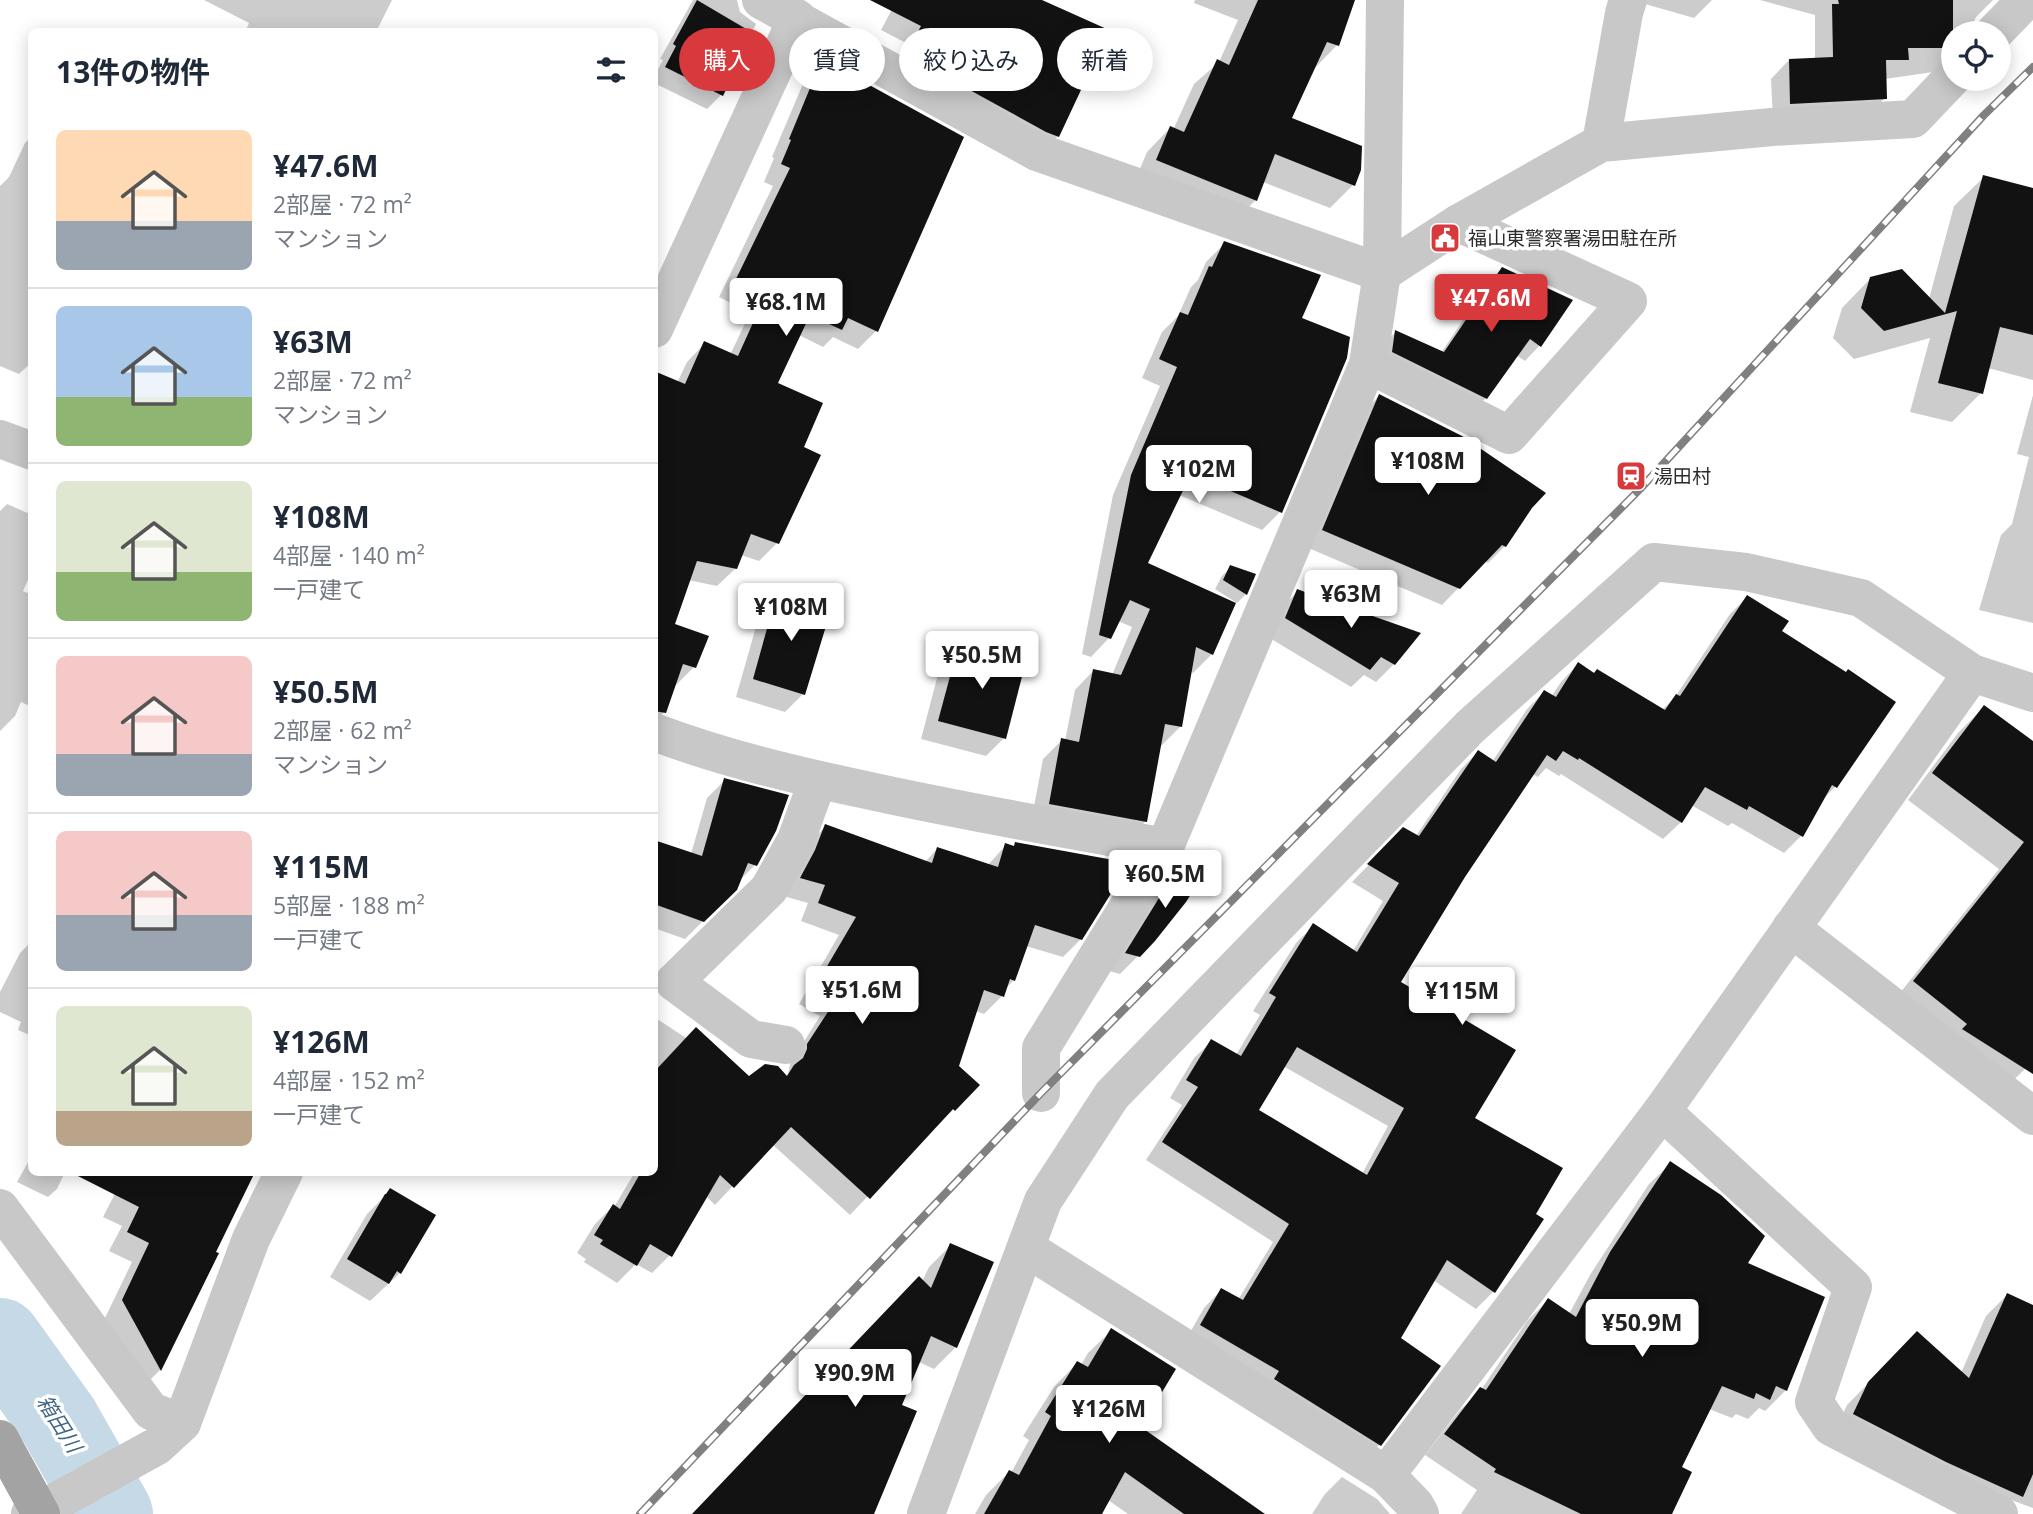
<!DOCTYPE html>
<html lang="ja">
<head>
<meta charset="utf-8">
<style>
  :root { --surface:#fff; --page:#f6f6f7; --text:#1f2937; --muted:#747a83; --line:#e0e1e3; --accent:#d7393c }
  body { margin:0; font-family:"Open Sans","Noto Sans JP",sans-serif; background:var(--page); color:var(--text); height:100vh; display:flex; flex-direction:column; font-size:26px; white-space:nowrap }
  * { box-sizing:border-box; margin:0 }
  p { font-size:23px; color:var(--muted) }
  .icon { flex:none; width:38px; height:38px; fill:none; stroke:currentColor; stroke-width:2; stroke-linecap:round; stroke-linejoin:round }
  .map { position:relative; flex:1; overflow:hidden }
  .panel { position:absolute; left:28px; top:28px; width:630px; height:1148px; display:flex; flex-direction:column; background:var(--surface); border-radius:10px; box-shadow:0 4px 18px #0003 }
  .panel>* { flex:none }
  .top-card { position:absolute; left:679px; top:28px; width:665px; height:63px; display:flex; gap:14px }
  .fabs { position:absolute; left:1941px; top:21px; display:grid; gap:14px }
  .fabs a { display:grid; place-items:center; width:70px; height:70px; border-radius:50%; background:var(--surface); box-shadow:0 4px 18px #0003; font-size:35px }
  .price { position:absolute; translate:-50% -60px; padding:0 16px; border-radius:7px; background:#fff; color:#222; font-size:23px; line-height:46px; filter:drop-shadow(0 2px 4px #0008) }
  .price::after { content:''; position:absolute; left:50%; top:42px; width:21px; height:16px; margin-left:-10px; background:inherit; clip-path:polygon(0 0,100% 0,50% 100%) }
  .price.active { background:var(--accent); color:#fff }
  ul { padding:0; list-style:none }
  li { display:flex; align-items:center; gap:21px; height:175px; padding:0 28px }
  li+li { border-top:2px solid var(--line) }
  li span { display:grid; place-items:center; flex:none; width:196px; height:140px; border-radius:10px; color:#555 }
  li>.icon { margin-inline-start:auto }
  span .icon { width:84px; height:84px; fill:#fffc; stroke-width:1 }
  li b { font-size:30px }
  h2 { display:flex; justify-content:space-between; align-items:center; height:84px; padding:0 28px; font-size:30px }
  .pill { padding:0 24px; border-radius:32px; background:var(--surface); box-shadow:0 4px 18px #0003; font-size:24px; line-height:63px }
  .pill.active { background:var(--accent); color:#fff }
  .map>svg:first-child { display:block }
  .shadow { fill:#0003; fill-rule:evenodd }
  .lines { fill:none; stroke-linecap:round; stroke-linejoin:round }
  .river { stroke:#c6d9e7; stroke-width:82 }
  .building { fill:#121212; fill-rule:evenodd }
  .minor { stroke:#c8c8c8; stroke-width:38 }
  .major { stroke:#a3a3a3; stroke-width:38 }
  .rail-casing { stroke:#808080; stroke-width:8 }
  .rail { stroke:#fff; stroke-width:5; stroke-dasharray:16; stroke-linecap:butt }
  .labels { text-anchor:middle; stroke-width:7; stroke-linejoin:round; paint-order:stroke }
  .poi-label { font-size:19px; fill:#2b2b2b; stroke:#fff; text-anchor:start }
  .water-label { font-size:21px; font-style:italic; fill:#406786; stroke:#fff }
</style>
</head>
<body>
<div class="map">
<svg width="2033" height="1514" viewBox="0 0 2033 1514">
  <rect width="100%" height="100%" fill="#fff"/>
  <g class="shadow">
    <polygon points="204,0 392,0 376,32 245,32 249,23"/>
    <polygon points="693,0 737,0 740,12 756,24 721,95 707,109 654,83 654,77 663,60 660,59"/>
    <polygon points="897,0 1037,0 1058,136 1042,152 891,71 906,43 881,30"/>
    <polygon points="1195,0 1354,0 1337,45 1314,69 1290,119 1353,185 1330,208 1263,182 1256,200 1232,223 1134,183 1147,152 1170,128 1173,130 1194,84 1219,62 1238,20 1194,3"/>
    <polygon points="1639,0 1712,0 1694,18 1638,2"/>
    <polygon points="1760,0 1993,0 1976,17 1971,28 1971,33 1953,33 1953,59 1940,71 1885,79 1885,98 1867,116 1773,121 1771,79 1789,60 1815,60 1815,15"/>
    <polygon points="823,61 876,331 858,349 833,337 823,347 799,335 776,384 801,447 777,543 759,561 741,555 736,568 717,586 688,580 673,625 694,667 676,685 674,685 664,712 654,722 654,414 676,385 687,362 705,343 730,355 750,313 719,297 773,186 764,182 774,158 772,157 805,79"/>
    <polygon points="32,136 32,362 19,374 0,366 0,186 9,177 25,143"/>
    <polygon points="1984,177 2033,190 2033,380 1988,368 1981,393 1952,422 1910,412 1930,338 1854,359 1833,338 1842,308 1871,278 1929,299 1954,206"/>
    <polygon points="1225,243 1300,319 1280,512 1262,530 1179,495 1146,564 1212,654 1193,673 1190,671 1180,727 1162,745 1160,745 1146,821 1127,839 1031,822 1043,759 1062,740 1065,741 1075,690 1093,671 1112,675 1132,627 1118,621 1109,638 1091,657 1082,654 1113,495 1160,386 1142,378 1162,332 1178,316 1191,287 1198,280 1206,262"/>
    <polygon points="1502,269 1570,300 1539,346 1525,361 1516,355 1486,398 1471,413 1378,366 1381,346 1396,332 1441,353 1487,284"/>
    <polygon points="2033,395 2033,623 1979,610 2001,535 2012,524 2029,457 2017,454"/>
    <polygon points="1379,396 1531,507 1505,546 1488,563 1484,561 1442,605 1306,547 1362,413"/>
    <polygon points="7,504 32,515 32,571 23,591 32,595 32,707 21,702 15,716 0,731 0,511"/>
    <polygon points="1231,567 1254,575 1246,594 1237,603 1215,589 1222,576"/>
    <polygon points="779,591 803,694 785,712 736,697 761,609"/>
    <polygon points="1298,591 1394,664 1376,682 1364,675 1351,687 1268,637 1280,609"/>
    <path d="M1747 597 1779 631 1835 787 1822 800 1801 836 1784 853 1732 823 1728 826 1691 805 1681 822 1663 839 1561 774 1559 776 1546 768 1538 777 1532 774 1463 876 1399 983 1473 1119 1494 1291 1476 1309 1433 1280 1398 1338 1379 1445 1362 1462 1184 1343 1204 1308 1221 1290 1238 1300 1273 1242 1146 1160 1182 1105 1170 1098 1194 1058 1212 1041 1236 1055 1260 1015 1253 1011 1296 943 1313 926 1353 951 1383 901 1352 882 1404 829 1416 836 1461 769 1478 752 1492 762 1527 709 1544 692 1551 697 1561 682 1578 664 1662 710 1675 697 1730 614ZM1283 1066 1388 1126 1362 1174 1257 1110Z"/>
    <polygon points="959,645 1004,738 986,756 921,739 941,663"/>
    <polygon points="1984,707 2033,743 2033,1056 2025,1069 1999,1094 1888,1008 1999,869 1908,800 1958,733"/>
    <polygon points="725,780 755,865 738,882 735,889 685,939 654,928 654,842 691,854 707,798"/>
    <polygon points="826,826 925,862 937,849 987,866 1006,845 1013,847 1016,844 1081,939 1063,957 1026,946 1014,980 1005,989 1002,996 984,1014 976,1011 957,1067 954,1109 936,1127 934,1126 850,1215 772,1144 715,1205 706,1196 670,1255 652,1273 636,1264 617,1283 584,1262 586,1259 577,1253 595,1224 613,1206 614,1207 635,1172 654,1172 654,1017 749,1079 785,1077 788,1074 790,1064 820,1016 799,1004 839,935 801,921 808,903 783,896 808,844"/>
    <polygon points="1180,866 1154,940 1120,974 1109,971 1163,884"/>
    <polygon points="32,941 32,1036 18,1030 21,1022 0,1012 0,992 20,953"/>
    <polygon points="32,1155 32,1172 65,1172 57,1189 48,1197 17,1182"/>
    <polygon points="1670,1164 1745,1264 1786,1390 1765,1411 1759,1408 1748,1419 1736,1414 1732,1418 1709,1409 1680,1468 1670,1514 1461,1514 1477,1490 1425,1455 1460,1410 1481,1390 1527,1321 1548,1300 1569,1314 1590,1275 1649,1184"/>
    <polygon points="126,1172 217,1254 160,1370 142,1388 104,1320 132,1262 109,1251 122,1226 103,1217"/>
    <polygon points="390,1191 400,1273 370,1301 330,1277 367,1214"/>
    <polygon points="951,1245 956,1347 934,1369 919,1362 900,1406 872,1514 693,1514 922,1282 929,1267"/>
    <polygon points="2007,1295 2033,1307 2033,1508 1833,1435 1847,1405 1897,1354 1961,1373 1986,1316"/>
    <polygon points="1112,1330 1138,1427 1234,1514 1128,1514 1108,1500 1100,1514 975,1514 986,1495 1009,1472 1011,1473 1029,1440 1023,1436 1054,1387 1077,1363 1081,1365 1088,1353"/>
    <polygon points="1342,1477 1377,1499 1390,1514 1312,1514 1325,1494"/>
  </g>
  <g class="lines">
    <polyline class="river" points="0,1339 59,1421 112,1514"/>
  </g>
  <g class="building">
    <polygon points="697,0 753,33 723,96 665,67 676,46 673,44"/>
    <polygon points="870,0 1042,0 1109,30 1059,137 1046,132 906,55 921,26"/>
    <polygon points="1258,0 1355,0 1339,46 1327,42 1292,118 1362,146 1361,170 1355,186 1275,154 1257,201 1156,160 1170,126 1184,132 1217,59 1229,65"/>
    <polygon points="1838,0 1953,0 1953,48 1908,48 1909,60 1886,60 1887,99 1790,104 1789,59 1833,57 1832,4 1839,4"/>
    <polygon points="822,59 964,137 878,332 848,318 842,330 810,315 778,383 823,403 804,447 821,455 779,544 751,534 737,569 697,561 675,624 709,636 696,668 683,664 666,713 654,711 654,371 685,384 704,341 738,356 766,294 736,279 790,168 781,164 791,140 789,139"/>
    <polygon points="1983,175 2033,188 2033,335 2000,327 1983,394 1938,383 1957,311 1884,331 1861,308 1870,277 1902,269 1945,313"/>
    <polygon points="1224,241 1321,275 1302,318 1350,337 1347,358 1282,513 1191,474 1148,563 1236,603 1213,655 1196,647 1182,727 1165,724 1147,822 1049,804 1061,738 1079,742 1093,669 1121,675 1150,609 1130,600 1111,639 1099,635 1131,475 1177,367 1159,359 1180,312 1188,315 1209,266 1212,267"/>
    <polygon points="1502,267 1573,300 1541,347 1530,339 1487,399 1392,352 1395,330 1444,352"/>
    <polygon points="1379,394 1462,436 1546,493 1532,508 1506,547 1502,545 1460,589 1322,530"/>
    <polygon points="1230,565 1256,574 1247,595 1223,580"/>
    <polygon points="778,589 818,603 816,609 830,613 805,695 753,679"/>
    <polygon points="1297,589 1313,595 1421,633 1395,665 1381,657 1370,670 1285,618"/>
    <path d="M1747 595 1789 621 1782 631 1846 672 1848 669 1896 702 1837 788 1832 785 1803 837 1749 806 1747 810 1705 787 1682 823 1579 758 1578 760 1563 751 1556 761 1547 755 1465 877 1401 982 1516 1050 1475 1118 1563 1168 1536 1214 1544 1219 1495 1293 1447 1260 1401 1338 1441 1366 1381 1446 1274 1379 1279 1371 1200 1325 1221 1288 1243 1300 1289 1224 1162 1142 1198 1087 1186 1080 1211 1039 1241 1056 1276 997 1269 993 1313 923 1357 952 1399 883 1367 864 1403 827 1419 836 1478 750 1496 762 1544 690 1556 697 1578 662 1594 673 1597 669 1665 710 1676 694 1680 696ZM1297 1047 1404 1108 1367 1175 1259 1110Z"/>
    <polygon points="959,643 1026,661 1006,739 938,721"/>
    <polygon points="1984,705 2033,741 2033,1074 1962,1029 1967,1024 1913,981 2024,842 1932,773"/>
    <polygon points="724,778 789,795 776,831 757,866 748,863 737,890 704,922 654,904 654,840 702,856"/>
    <polygon points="825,824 932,863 937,847 998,867 1005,843 1014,846 1015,842 1130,863 1082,940 1035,925 1015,981 1010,979 1004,997 984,990 959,1066 980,1085 955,1111 953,1109 870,1199 791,1127 734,1188 720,1175 672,1257 650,1244 637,1266 600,1244 603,1240 594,1235 613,1204 620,1209 641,1172 654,1172 654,1072 696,1027 749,1076 765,1064 778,1066 787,1076 794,1065 803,1058 807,1049 807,1044 837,998 816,985 856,917 818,903 825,885 800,878 815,850"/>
    <polygon points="1180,864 1201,878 1186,902 1155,941 1140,957 1125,953"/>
    <polygon points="1670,1161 1721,1195 1765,1236 1748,1263 1825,1297 1787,1391 1776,1386 1770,1400 1756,1393 1754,1399 1722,1386 1682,1467 1692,1472 1672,1514 1581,1514 1494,1472 1496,1469 1444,1434 1480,1387 1486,1390 1548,1298 1576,1317 1610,1252"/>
    <polygon points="70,1172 255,1172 216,1252 219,1253 161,1371 122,1300 149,1243 127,1232 139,1207"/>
    <polygon points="390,1188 436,1215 401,1274 397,1271 389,1284 347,1259 385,1194 386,1194"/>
    <polygon points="950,1243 994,1262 957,1348 931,1336 902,1405 917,1411 874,1514 692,1514 919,1276 931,1288"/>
    <polygon points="2007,1293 2033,1305 2033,1474 2023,1497 1946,1462 1853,1414 1868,1382 1917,1331 1969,1378"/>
    <polygon points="1111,1328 1176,1369 1141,1427 1265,1514 1184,1514 1125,1472 1102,1514 984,1514 1009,1470 1019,1475 1051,1416 1045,1412 1077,1361 1088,1367"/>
  </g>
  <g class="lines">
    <g class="minor">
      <polyline points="761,0 1037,152 1382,273"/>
      <polyline points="1994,33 2026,0"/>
      <polyline points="1601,143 1624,13 1628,0"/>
      <polyline points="1382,273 1459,223 1601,143 1772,127 1913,119 1953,77"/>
      <polyline points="654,329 797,18"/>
      <polyline points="1368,364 1509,435 1628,301 1459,223"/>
      <polyline points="0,439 32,451"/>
      <path d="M654 732C723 758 794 775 866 790 965 812 1065 829 1165 847"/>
      <polyline points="1791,928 2033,1116"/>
      <polyline points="786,1045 751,1039 674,982 769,889 796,840 818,780"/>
      <polyline points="1041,1093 1041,1048 1165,847 1368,364 1382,273 1385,0"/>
      <polyline points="1662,1111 1853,1287 1814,1402 1831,1427 1999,1514"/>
      <polyline points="0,1208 151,1411 182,1423"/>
      <polyline points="1026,1248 1386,1475 1415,1505 1420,1514"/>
      <polyline points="1386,1475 1662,1111 1972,673"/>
      <polyline points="30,1514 50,1505 157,1446 182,1423 251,1239 284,1172"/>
      <polyline points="926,1514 1043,1201 1112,1095 1470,727 1654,562 1746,572 1861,598 1972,673 2033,693"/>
    </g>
    <polyline class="major" points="0,1439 41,1514"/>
    <g class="rail-casing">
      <polyline id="rail" points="640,1514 1041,1093 1641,488 1984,115 2033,67"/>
    </g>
    <use href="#rail" class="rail"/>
  </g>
  <defs>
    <g id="civic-square" transform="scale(1.575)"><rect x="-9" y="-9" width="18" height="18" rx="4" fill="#d7393c" stroke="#fff"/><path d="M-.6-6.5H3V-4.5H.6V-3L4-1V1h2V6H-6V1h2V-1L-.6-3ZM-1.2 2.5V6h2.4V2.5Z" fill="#fff"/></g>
    <g id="station-square" transform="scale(1.575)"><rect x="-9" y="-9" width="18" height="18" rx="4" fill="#d7393c" stroke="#fff"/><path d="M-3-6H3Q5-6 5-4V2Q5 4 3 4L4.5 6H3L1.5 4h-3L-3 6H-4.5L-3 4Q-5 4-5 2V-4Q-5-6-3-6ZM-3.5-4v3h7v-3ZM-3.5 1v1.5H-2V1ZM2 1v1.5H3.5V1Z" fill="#fff"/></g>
  </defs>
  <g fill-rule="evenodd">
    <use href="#civic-square" x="1445" y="238"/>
    <use href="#station-square" x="1631" y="476"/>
  </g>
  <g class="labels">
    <g class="poi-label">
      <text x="1468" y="245">福山東警察署湯田駐在所</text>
      <text x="1654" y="483">湯田村</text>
    </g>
    <g class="water-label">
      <text transform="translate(59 1424) rotate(58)" y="7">箱田川</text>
    </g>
  </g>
</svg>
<div class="fabs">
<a><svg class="icon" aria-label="locate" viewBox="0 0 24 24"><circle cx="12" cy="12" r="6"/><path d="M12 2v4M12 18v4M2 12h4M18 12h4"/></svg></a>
</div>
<b class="price active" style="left:1491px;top:334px">¥47.6M</b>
<b class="price" style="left:786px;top:338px">¥68.1M</b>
<b class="price" style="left:1428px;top:497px">¥108M</b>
<b class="price" style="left:1199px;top:505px">¥102M</b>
<b class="price" style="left:1351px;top:630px">¥63M</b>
<b class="price" style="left:791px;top:643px">¥108M</b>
<b class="price" style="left:982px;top:691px">¥50.5M</b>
<b class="price" style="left:1165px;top:910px">¥60.5M</b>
<b class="price" style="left:862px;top:1026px">¥51.6M</b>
<b class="price" style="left:1462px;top:1027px">¥115M</b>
<b class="price" style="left:1642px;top:1359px">¥50.9M</b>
<b class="price" style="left:855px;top:1409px">¥90.9M</b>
<b class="price" style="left:1109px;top:1445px">¥126M</b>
<div class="top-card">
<a class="pill active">購入</a>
<a class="pill">賃貸</a>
<a class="pill">絞り込み</a>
<a class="pill">新着</a>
</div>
<section class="panel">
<h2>13件の物件<svg class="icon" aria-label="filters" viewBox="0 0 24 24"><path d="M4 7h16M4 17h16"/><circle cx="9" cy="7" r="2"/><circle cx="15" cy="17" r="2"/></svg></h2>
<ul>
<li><span style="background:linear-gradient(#ffd9b3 65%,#9aa5b1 0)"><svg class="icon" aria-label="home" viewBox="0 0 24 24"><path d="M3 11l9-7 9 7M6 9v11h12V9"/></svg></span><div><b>¥47.6M</b><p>2部屋 · 72 m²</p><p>マンション</p></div></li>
<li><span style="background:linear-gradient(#a9c7e8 65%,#8fb573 0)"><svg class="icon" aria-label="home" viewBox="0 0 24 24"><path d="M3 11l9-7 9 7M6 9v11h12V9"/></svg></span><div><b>¥63M</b><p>2部屋 · 72 m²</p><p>マンション</p></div></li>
<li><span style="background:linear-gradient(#dfe7d0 65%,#8fb573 0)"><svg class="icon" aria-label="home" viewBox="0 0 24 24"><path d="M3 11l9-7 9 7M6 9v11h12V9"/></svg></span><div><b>¥108M</b><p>4部屋 · 140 m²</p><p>一戸建て</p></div></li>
<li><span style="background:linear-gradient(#f6c9c9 70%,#9aa5b1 0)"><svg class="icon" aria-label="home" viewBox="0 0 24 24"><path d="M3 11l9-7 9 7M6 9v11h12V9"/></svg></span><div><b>¥50.5M</b><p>2部屋 · 62 m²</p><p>マンション</p></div></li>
<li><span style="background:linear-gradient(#f6c9c9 60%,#9aa5b1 0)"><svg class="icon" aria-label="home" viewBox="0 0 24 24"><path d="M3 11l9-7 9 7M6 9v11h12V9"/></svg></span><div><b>¥115M</b><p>5部屋 · 188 m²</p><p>一戸建て</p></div></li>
<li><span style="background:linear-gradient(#dfe7d0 75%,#b9a48a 0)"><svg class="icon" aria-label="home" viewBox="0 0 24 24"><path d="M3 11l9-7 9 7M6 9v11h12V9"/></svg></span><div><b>¥126M</b><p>4部屋 · 152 m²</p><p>一戸建て</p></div></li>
</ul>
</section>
</div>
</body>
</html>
